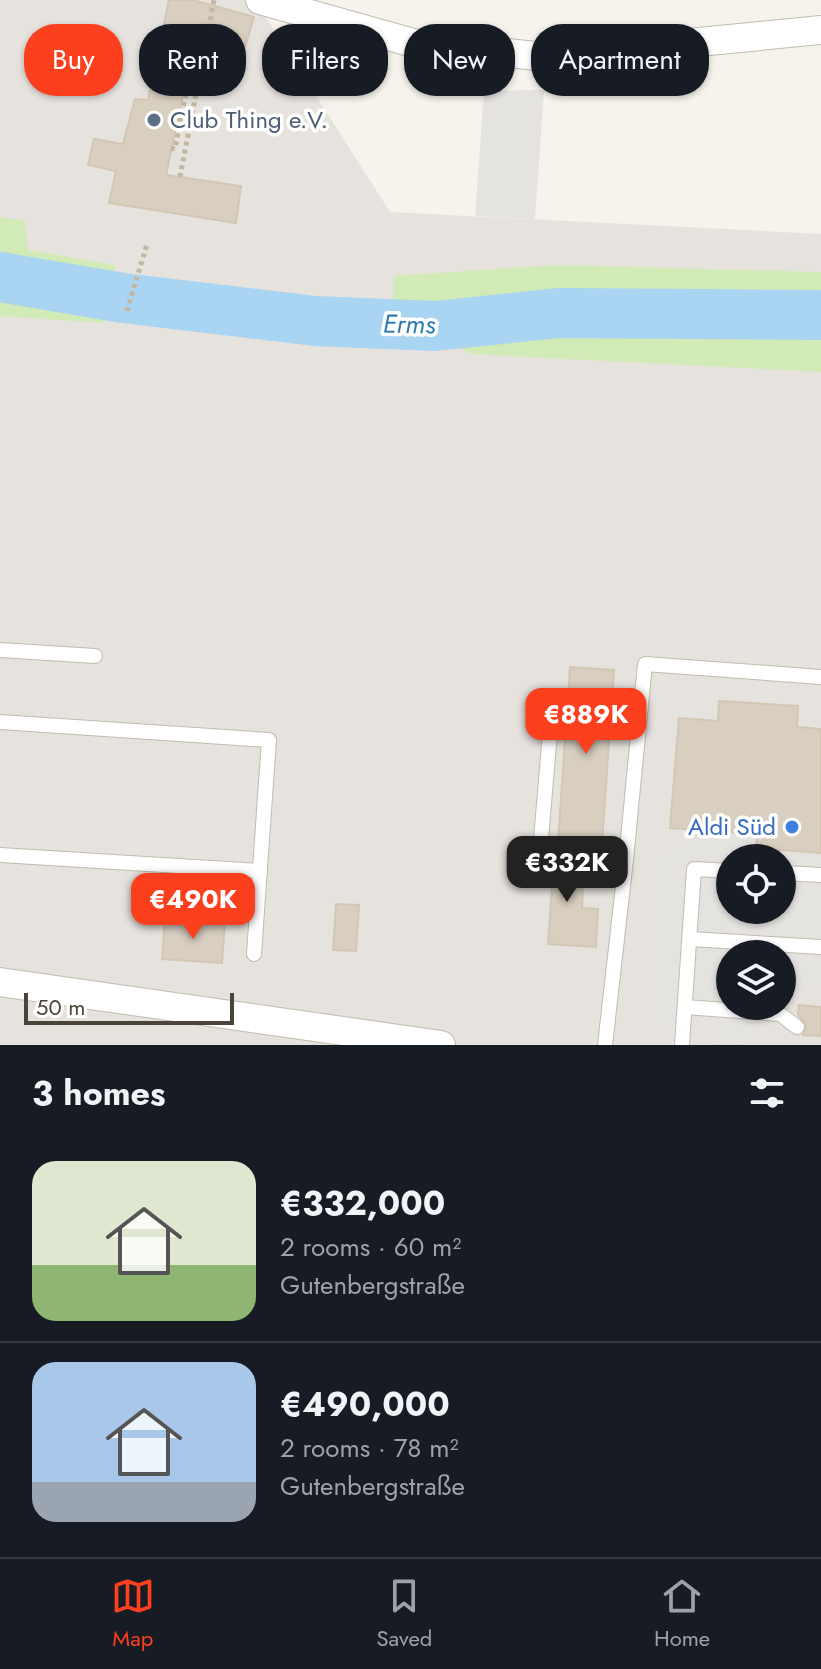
<!DOCTYPE html>
<html lang="en">
<head>
<meta charset="utf-8">
<style>
  :root { --surface:#171b24; --page:#242831; --text:#f1f3f6; --muted:#9ea1a6; --line:#363941; --accent:#fc3f1d }
  body { margin:0; font-family:Jost,sans-serif; background:var(--page); color:var(--text); height:100vh; display:flex; flex-direction:column; font-size:30px; white-space:nowrap }
  * { box-sizing:border-box; margin:0 }
  p { font-size:26px; color:var(--muted) }
  .icon { flex:none; width:44px; height:44px; fill:none; stroke:currentColor; stroke-width:2; stroke-linecap:round; stroke-linejoin:round }
  .map { position:relative; height:1045px; overflow:hidden }
  .drawer { display:flex; flex-direction:column; background:var(--surface); flex:1 }
  .drawer>* { flex:none }
  .top-card { position:absolute; left:24px; top:24px; width:774px; height:72px; display:flex; gap:16px }
  .tools { position:absolute; left:716px; top:844px; display:grid; gap:16px }
  .tools a { display:grid; place-items:center; width:80px; height:80px; border-radius:50%; background:var(--surface); box-shadow:0 2px 6px #0004; font-size:40px }
  .scale { position:absolute; left:24px; bottom:20px; width:210px; box-sizing:border-box; padding-left:8px; border:4px solid #4b4439; border-top:0; font-size:22px; line-height:28px; white-space:nowrap; color:#4b4439; -webkit-text-stroke:6px #fff; paint-order:stroke }
  .price { position:absolute; translate:-50% -68px; padding:0 18px; border-radius:16px; background:var(--accent); color:#fff; font-size:26px; line-height:52px; filter:drop-shadow(0 2px 4px #0008) }
  .price::after { content:''; position:absolute; left:50%; top:48px; width:24px; height:18px; margin-left:-12px; background:inherit; clip-path:polygon(0 0,100% 0,50% 100%) }
  .price.on { background:#222; color:#fff }
  ul { padding:0; list-style:none }
  li { display:flex; align-items:center; gap:24px; height:200px; padding:0 32px }
  li+li { border-top:2px solid var(--line) }
  li span { display:grid; place-items:center; flex:none; width:224px; height:160px; border-radius:24px; color:#555 }
  li>.icon { margin-inline-start:auto }
  span .icon { width:96px; height:96px; fill:#fffc; stroke-width:1 }
  li b { font-size:34px }
  h2 { display:flex; justify-content:space-between; align-items:center; height:96px; padding:0 32px; font-size:34px }
  .chip { padding:0 28px; border-radius:32px; background:var(--surface); box-shadow:0 2px 6px #0004; font-size:28px; line-height:72px }
  .chip.on { background:var(--accent); color:#fff }
  .menu { display:flex; justify-content:space-around; align-items:center; height:112px; border-top:2px solid var(--line); background:var(--surface); font-size:22px; color:var(--muted) }
  .menu a { display:grid; justify-items:center; gap:4px }
  .menu .on { color:var(--accent) }
  .map>svg:first-child { display:block }
  .industrial { fill:#e6e2dd; fill-rule:evenodd }
  .green { fill:#d2eab5 }
  .parking { fill:#e5e3e0; fill-rule:evenodd }
  .lines { fill:none; stroke-linecap:round; stroke-linejoin:round }
  .river { stroke:#a9d4f2; stroke-width:50 }
  .building { fill:#d8cfc1; stroke:#d3c7b4; stroke-width:2 }
  .lane-casing { stroke:#c2bbae; stroke-width:16 }
  .street-casing { stroke:#c2bbae; stroke-width:30 }
  .path { stroke:#c4b79f; stroke-width:5; stroke-dasharray:4 4; stroke-linecap:butt }
  .lane { stroke:#fff; stroke-width:14 }
  .street { stroke:#fff; stroke-width:28 }
  .service-dot { fill:#5c6f8a; stroke:#fff; stroke-width:3 }
  .shop-dot { fill:#3f7fe0; stroke:#fff; stroke-width:3 }
  .labels { text-anchor:middle; stroke-width:7; stroke-linejoin:round; paint-order:stroke }
  .service-label { font-size:24px; fill:#4e5e75; stroke:#fff; text-anchor:start }
  .shop-label { font-size:24px; fill:#366cbe; stroke:#fff; text-anchor:end }
  .water-label { font-size:26px; font-style:italic; fill:#2e7ab2; stroke:#fff }
</style>
</head>
<body>
<div class="map">
<svg width="821" height="1045" viewBox="0 0 821 1045">
  <rect width="100%" height="100%" fill="#f6f3ec"/>
  <path class="industrial" d="M0 0H255L390 212 821 234V1045H0ZM730 858H782V910H730ZM730 954H782V1006H730Z"/>
  <g class="green">
    <polygon points="0,217 25,221 28,250 115,265 104,323 0,316"/>
    <polygon points="556,265 821,272 821,372 471,354 393,305 394,276"/>
  </g>
  <g class="parking">
    <polygon points="544,90 535,219 475,216 484,91"/>
    <path d="M678 828 757 834 756 848 821 853V985L782 984V954H730V1006H762L763 1045 715 1044 716 1029 648 1022 658 850H676ZM730 858H782V910H730Z"/>
  </g>
  <g class="lines">
    <polyline class="river" points="0,277 123,298 315,321 435,326 558,313 821,315"/>
  </g>
  <g class="building">
    <polygon points="169,0 193,0 254,17 245,47 196,33 166,175 241,186 236,223 109,203 116,171 88,165 94,139 123,144 135,99 148,100"/>
    <polygon points="570,667 614,670 602,842 586,841 586,845 558,843"/>
    <polygon points="719,701 798,706 797,727 821,729 821,853 756,848 757,834 670,828 679,718 718,721"/>
    <polygon points="532,861 584,865 582,908 598,909 596,947 548,944 552,887 531,885"/>
    <polygon points="336,904 359,905 356,951 333,950"/>
    <polygon points="165,918 225,923 222,963 162,959"/>
    <polygon points="799,1005 821,1007 821,1036 803,1035 806,1024 798,1015"/>
  </g>
  <g class="lines">
    <g class="lane-casing">
      <g id="lane">
        <polyline points="0,650 95,656"/>
        <polyline points="552,709 540,851 626,859 605,1045"/>
        <polyline points="0,722 269,740 254,954"/>
        <polyline points="0,855 260,871"/>
        <polyline points="626,859 645,664 821,677"/>
        <polyline points="782,873 821,875"/>
        <polyline points="690,939 821,947"/>
        <polyline points="685,1007 780,1014 797,1027"/>
        <polyline points="682,1045 694,869 730,871"/>
      </g>
    </g>
    <g class="street-casing">
      <g id="street">
        <polyline points="260,0 413,43 546,57 821,30"/>
        <polyline points="0,982 441,1045"/>
      </g>
    </g>
    <g class="path">
      <polyline points="171,148 175,149 191,67 201,69"/>
      <polyline points="180,177 214,0"/>
      <polyline points="127,311 147,244"/>
    </g>
    <use href="#lane" class="lane"/>
    <use href="#street" class="street"/>
  </g>
  <circle class="service-dot" cx="154" cy="120" r="8"/>
  <circle class="shop-dot" cx="792" cy="827" r="8"/>
  <g class="labels">
    <g class="service-label">
      <text x="170" y="128">Club Thing e.V.</text>
    </g>
    <g class="shop-label">
      <text x="776" y="835">Aldi Süd</text>
    </g>
    <g class="water-label">
      <text transform="translate(409 324) rotate(1)" y="9">Erms</text>
    </g>
  </g>
</svg>
<div class="tools">
<a><svg class="icon" aria-label="locate" viewBox="0 0 24 24"><circle cx="12" cy="12" r="6"/><path d="M12 2v4M12 18v4M2 12h4M18 12h4"/></svg></a>
<a><svg class="icon" aria-label="layers" viewBox="0 0 24 24"><path d="M12 4l9 5-9 5-9-5zM3 14l9 5 9-5"/></svg></a>
</div>
<div class="scale">50 m</div>
<b class="price" style="left:586px;top:756px">€889K</b>
<b class="price on" style="left:567px;top:904px">€332K</b>
<b class="price" style="left:193px;top:941px">€490K</b>
<div class="top-card">
<a class="chip on">Buy</a>
<a class="chip">Rent</a>
<a class="chip">Filters</a>
<a class="chip">New</a>
<a class="chip">Apartment</a>
</div>
</div>
<section class="drawer">
<h2>3 homes<svg class="icon" aria-label="filters" viewBox="0 0 24 24"><path d="M4 7h16M4 17h16"/><circle cx="9" cy="7" r="2"/><circle cx="15" cy="17" r="2"/></svg></h2>
<ul>
<li><span style="background:linear-gradient(#dfe7d0 65%,#8fb573 0)"><svg class="icon" aria-label="home" viewBox="0 0 24 24"><path d="M3 11l9-7 9 7M6 9v11h12V9"/></svg></span><div><b>€332,000</b><p>2 rooms · 60 m²</p><p>Gutenbergstraße</p></div></li>
<li><span style="background:linear-gradient(#a9c7e8 75%,#9aa5b1 0)"><svg class="icon" aria-label="home" viewBox="0 0 24 24"><path d="M3 11l9-7 9 7M6 9v11h12V9"/></svg></span><div><b>€490,000</b><p>2 rooms · 78 m²</p><p>Gutenbergstraße</p></div></li>
</ul>
</section>
<nav class="menu">
<a class="on"><svg class="icon" aria-label="map" viewBox="0 0 24 24"><path d="M3 6l6-2 6 2 6-2v14l-6 2-6-2-6 2zM9 4v14M15 6v14"/></svg>Map</a>
<a><svg class="icon" aria-label="saved" viewBox="0 0 24 24"><path d="M7 4h10v16l-5-4-5 4z"/></svg>Saved</a>
<a><svg class="icon" aria-label="home" viewBox="0 0 24 24"><path d="M3 11l9-7 9 7M6 9v11h12V9"/></svg>Home</a>
</nav>
</body>
</html>
